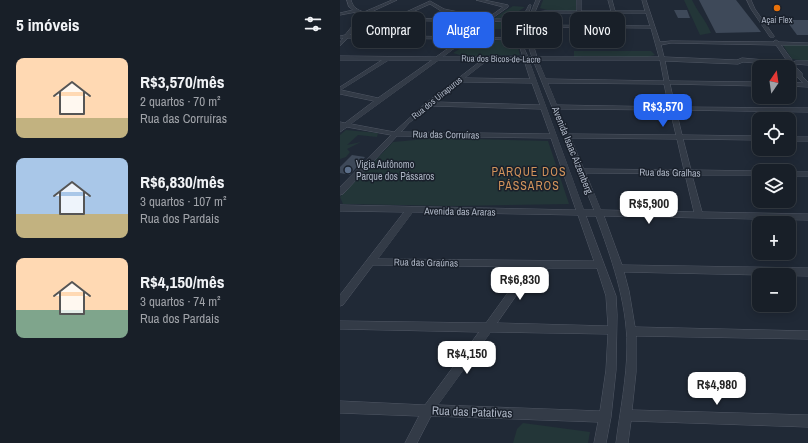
<!DOCTYPE html>
<html lang="pt">
<head>
<meta charset="utf-8">
<style>
  :root { --surface:#181f28; --page:#212730; --text:#f1f3f6; --muted:#9fa2a8; --line:#363d45; --accent:#2563eb }
  body { margin:0; font-family:"Archivo Narrow",sans-serif; background:var(--page); color:var(--text); height:100vh; display:flex; flex-direction:column; font-size:15px; white-space:nowrap }
  * { box-sizing:border-box; margin:0 }
  p { font-size:13px; color:var(--muted) }
  .icon { flex:none; width:22px; height:22px; fill:none; stroke:currentColor; stroke-width:2; stroke-linecap:round; stroke-linejoin:round }
  .map { position:relative; flex:1; overflow:hidden }
  .details { display:flex; flex-direction:column; background:var(--surface); width:340px }
  .details>* { flex:none }
  .hud { position:absolute; left:12px; top:12px; width:380px; height:36px; display:flex; gap:8px }
  .needle { width:26px; rotate:13deg }
  .tools { position:absolute; left:412px; top:60px; display:grid; gap:8px }
  .tools a { display:grid; place-items:center; width:44px; height:44px; border-radius:8px; background:var(--surface); box-shadow:0 2px 10px #0003,0 0 0 1px var(--line); font-size:20px }
  .price { position:absolute; translate:-50% -34px; padding:0 9px; border-radius:8px; background:#fff; color:#222; font-size:13px; line-height:26px; filter:drop-shadow(0 1px 2px #0008) }
  .price::after { content:''; position:absolute; left:50%; top:24px; width:12px; height:9px; margin-left:-6px; background:inherit; clip-path:polygon(0 0,100% 0,50% 100%) }
  .price.on { background:var(--accent); color:#fff }
  ul { padding:0; list-style:none }
  li { display:flex; align-items:center; gap:12px; height:100px; padding:0 16px }
  li span { display:grid; place-items:center; flex:none; width:112px; height:80px; border-radius:8px; color:#555 }
  li>.icon { margin-inline-start:auto }
  span .icon { width:48px; height:48px; fill:#fffc; stroke-width:1 }
  li b { font-size:17px }
  h2 { display:flex; justify-content:space-between; align-items:center; height:48px; padding:0 16px; font-size:17px }
  .pill { padding:0 14px; border-radius:8px; background:var(--surface); box-shadow:0 2px 10px #0003,0 0 0 1px var(--line); font-size:14px; line-height:36px }
  .pill.on { background:var(--accent); color:#fff }
  main { display:flex; flex:1; min-height:0 }
  .map>svg:first-child { display:block }
  .green { fill:#233638 }
  .building { fill:#3e4959 }
  .lines { fill:none; stroke-linecap:round; stroke-linejoin:round }
  .minor-casing { stroke:#515865; stroke-width:1 }
  .minor { fill:#333b47; fill-rule:evenodd }
  .food-dot { fill:#e8710a; stroke:#19202b; stroke-width:1.5 }
  .service-dot { fill:#5c6f8a; stroke:#19202b; stroke-width:1.5 }
  .labels { text-anchor:middle; stroke-width:3; stroke-linejoin:round; paint-order:stroke }
  .far-poi-label { font-size:9px; fill:#adb5c4; stroke:#19202b }
  .far-street-label { font-size:9px; fill:#adb5c4; stroke:#19202b }
  .street-label { font-size:10px; fill:#adb5c4; stroke:#19202b }
  .poi-label { font-size:10px; fill:#adb5c4; stroke:#19202b; text-anchor:start }
  .quarter-label { font-size:12px; letter-spacing:1px; fill:#d1935b; stroke:#19202b }
  .near-street-label { font-size:12px; fill:#adb5c4; stroke:#19202b }
</style>
</head>
<body>
<main>
<section class="details">
<h2>5 imóveis<svg class="icon" aria-label="filters" viewBox="0 0 24 24"><path d="M4 7h16M4 17h16"/><circle cx="9" cy="7" r="2"/><circle cx="15" cy="17" r="2"/></svg></h2>
<ul>
<li><span style="background:linear-gradient(#ffd9b3 75%,#c2b280 0)"><svg class="icon" aria-label="home" viewBox="0 0 24 24"><path d="M3 11l9-7 9 7M6 9v11h12V9"/></svg></span><div><b>R$3,570/mês</b><p>2 quartos · 70 m²</p><p>Rua das Corruíras</p></div></li>
<li><span style="background:linear-gradient(#a9c7e8 70%,#c2b280 0)"><svg class="icon" aria-label="home" viewBox="0 0 24 24"><path d="M3 11l9-7 9 7M6 9v11h12V9"/></svg></span><div><b>R$6,830/mês</b><p>3 quartos · 107 m²</p><p>Rua dos Pardais</p></div></li>
<li><span style="background:linear-gradient(#ffd9b3 65%,#7fa58c 0)"><svg class="icon" aria-label="home" viewBox="0 0 24 24"><path d="M3 11l9-7 9 7M6 9v11h12V9"/></svg></span><div><b>R$4,150/mês</b><p>3 quartos · 74 m²</p><p>Rua dos Pardais</p></div></li>
</ul>
</section>
<div class="map">
<svg width="468" height="443" viewBox="0 0 468 443">
  <rect width="100%" height="100%" fill="#202936"/>
  <g class="green">
    <polygon points="203,0 236,0 236,11 207,10 200,8"/>
    <path d="M344 0H352C358 13 366 20 371 33L360 35Z"/>
    <polygon points="173,6 185,7 173,15 156,19 156,17"/>
    <polygon points="175,19 182,21 178,34 174,36 165,36 168,29 134,29 137,23 154,23"/>
    <polygon points="134,40 176,41 180,55 123,56 113,53"/>
    <polygon points="443,45 468,45 468,61 452,59"/>
    <polygon points="234,51 311,51 315,55 307,57 243,56 234,57"/>
    <polygon points="6,130 38,133 37,137 18,135 7,145 21,142 7,149 10,152 6,157 0,159 0,135"/>
    <polygon points="97,138 208,141 229,204 116,206 3,204 0,197 53,142"/>
    <polygon points="183,423 250,432 248,443 173,443 177,429"/>
  </g>
  <g class="building">
    <polygon points="359,0 396,0 421,32 376,33"/>
    <polygon points="334,10 347,10 350,18 338,18"/>
    <polygon points="446,20 468,20 468,35 457,35"/>
    <polygon points="12,155 25,157 10,175 0,173 0,167"/>
  </g>
  <g class="lines">
    <g class="minor-casing">
      <g id="minor">
        <path d="M7 0H11C13 7 17 10 24 12L52 0H57L29 13 46 18H53L90 1 104 9 142 17 140 18 101 11 90 4 59 18 145 20 163 7 136 0H144L168 5V7L151 19H163L186 11 189 5H191L183 35 184 48 188 57H192C183 34 187 21 196 0H200L195 12 205 11H237V0H241V11H271L268 0H272L275 11H305L302 0H306L320 42 331 41 434 42V41L436 40 439 42 468 43V45H441L452 60 449 62 447 61 436 45 331 43 321 45 324 57 397 60 402 58 447 62V64L445 65 403 62 398 64 325 61 329 81 419 82V86L330 84 335 107 468 108V112L336 110 342 135 419 136V140L343 139 351 170 420 171H419V175H352L362 212 468 214V220L264 216 282 265 468 268V276L284 272 289 291 295 327 468 331V339L296 336V372L292 410 468 415V427L291 421 288 443H276C280 411 287 378 287 346 287 301 271 257 256 216H246L276 296 277 315 276 370 271 417 266 443H254L258 422 91 416 77 443H65L79 416 0 413V401L85 405 139 332 0 329V321L146 323 180 276 183 267 33 265 3 305 0 306V295L64 212 0 211V205L236 210 211 138 57 136 3 194 0 195V187L51 135 7 127 0 132V122L5 123 34 101 0 94V87L42 60H0V56L96 57 121 39 8 38 0 46V42L3 38H0V36L5 35 13 25 25 15 16 12 0 15V13L13 10 9 7ZM205 13H306L310 26 192 25 195 15ZM185 14 179 38 10 35 17 27 29 16 46 20 146 22 164 21ZM192 27 311 28 319 57H197L192 41ZM127 39 179 40 180 48 183 57H103ZM49 60H92L38 98 1 90ZM99 60H142L86 103 54 132 11 124ZM148 60H184L190 79 125 78ZM189 60H193L254 210H244ZM198 60H320L324 81 206 79ZM121 82 192 83 200 105 95 102ZM208 83 324 84 329 107 217 105ZM91 106 201 109 210 134 61 132 69 123ZM218 109 330 110 336 135 229 134ZM231 138 337 139 344 170 244 169ZM246 173 345 174 354 212 261 210ZM73 212 238 215 254 261 38 259ZM191 268H257L266 296 268 326 157 323 187 280ZM151 332 268 334 266 370 260 411 98 405Z"/>
        <polygon points="407,0 411,0 415,9 434,36 434,37 430,37 411,9"/>
        <polygon points="456,61 468,61 468,65 454,64 454,62"/>
        <polygon points="449,64 453,64 462,73 462,76 468,82 468,87 449,86 449,82 463,83 456,76 457,74 449,66"/>
        <rect x="449" y="137" width="19" height="4"/>
        <rect x="449" y="172" width="19" height="4"/>
      </g>
    </g>
    <use href="#minor" class="minor"/>
  </g>
  <circle class="food-dot" cx="437" cy="8" r="4"/>
  <circle class="service-dot" cx="8" cy="170" r="4"/>
  <g class="labels">
    <g class="far-poi-label">
      <text x="437" y="23">Açaí Flex</text>
    </g>
    <g class="far-street-label">
      <text transform="translate(161 59) rotate(1)" y="3">Rua dos Bicos-de-Lacre</text>
      <text transform="translate(97 98) rotate(-39)" y="3">Rua dos Uirapurus</text>
    </g>
    <g class="street-label">
      <text transform="translate(106 134) rotate(1)" y="4">Rua das Corruíras</text>
      <text transform="translate(233 150) rotate(68)" y="4">Avenida Isaac Aizemberg</text>
      <text transform="translate(330 172) rotate(1)" y="4">Rua das Gralhas</text>
      <text transform="translate(120 211) rotate(1)" y="4">Avenida das Araras</text>
      <text transform="translate(86 262) rotate(1)" y="4">Rua das Graúnas</text>
    </g>
    <g class="poi-label">
      <text x="16" y="168">Vigia Autônomo<tspan x="16" dy="12">Parque dos Pássaros</tspan></text>
    </g>
    <g class="quarter-label">
      <text x="189" y="176">PARQUE DOS<tspan x="189" dy="14">PÁSSAROS</tspan></text>
    </g>
    <g class="near-street-label">
      <text transform="translate(132 412) rotate(2)" y="4">Rua das Patativas</text>
    </g>
  </g>
</svg>
<div class="tools">
<a><svg class="needle" viewBox="-14 -14 28 28"><path d="M0-13l5 13h-10z" fill="#e53935"/><path d="M0 13l5-13h-10z" fill="#9fa2a8"/></svg></a>
<a><svg class="icon" aria-label="locate" viewBox="0 0 24 24"><circle cx="12" cy="12" r="6"/><path d="M12 2v4M12 18v4M2 12h4M18 12h4"/></svg></a>
<a><svg class="icon" aria-label="layers" viewBox="0 0 24 24"><path d="M12 4l9 5-9 5-9-5zM3 14l9 5 9-5"/></svg></a>
<a>+</a>
<a>−</a>
</div>
<b class="price on" style="left:323px;top:128px">R$3,570</b>
<b class="price" style="left:309px;top:225px">R$5,900</b>
<b class="price" style="left:180px;top:301px">R$6,830</b>
<b class="price" style="left:127px;top:375px">R$4,150</b>
<b class="price" style="left:377px;top:406px">R$4,980</b>
<div class="hud">
<a class="pill">Comprar</a>
<a class="pill on">Alugar</a>
<a class="pill">Filtros</a>
<a class="pill">Novo</a>
</div>
</div>
</main>
</body>
</html>
